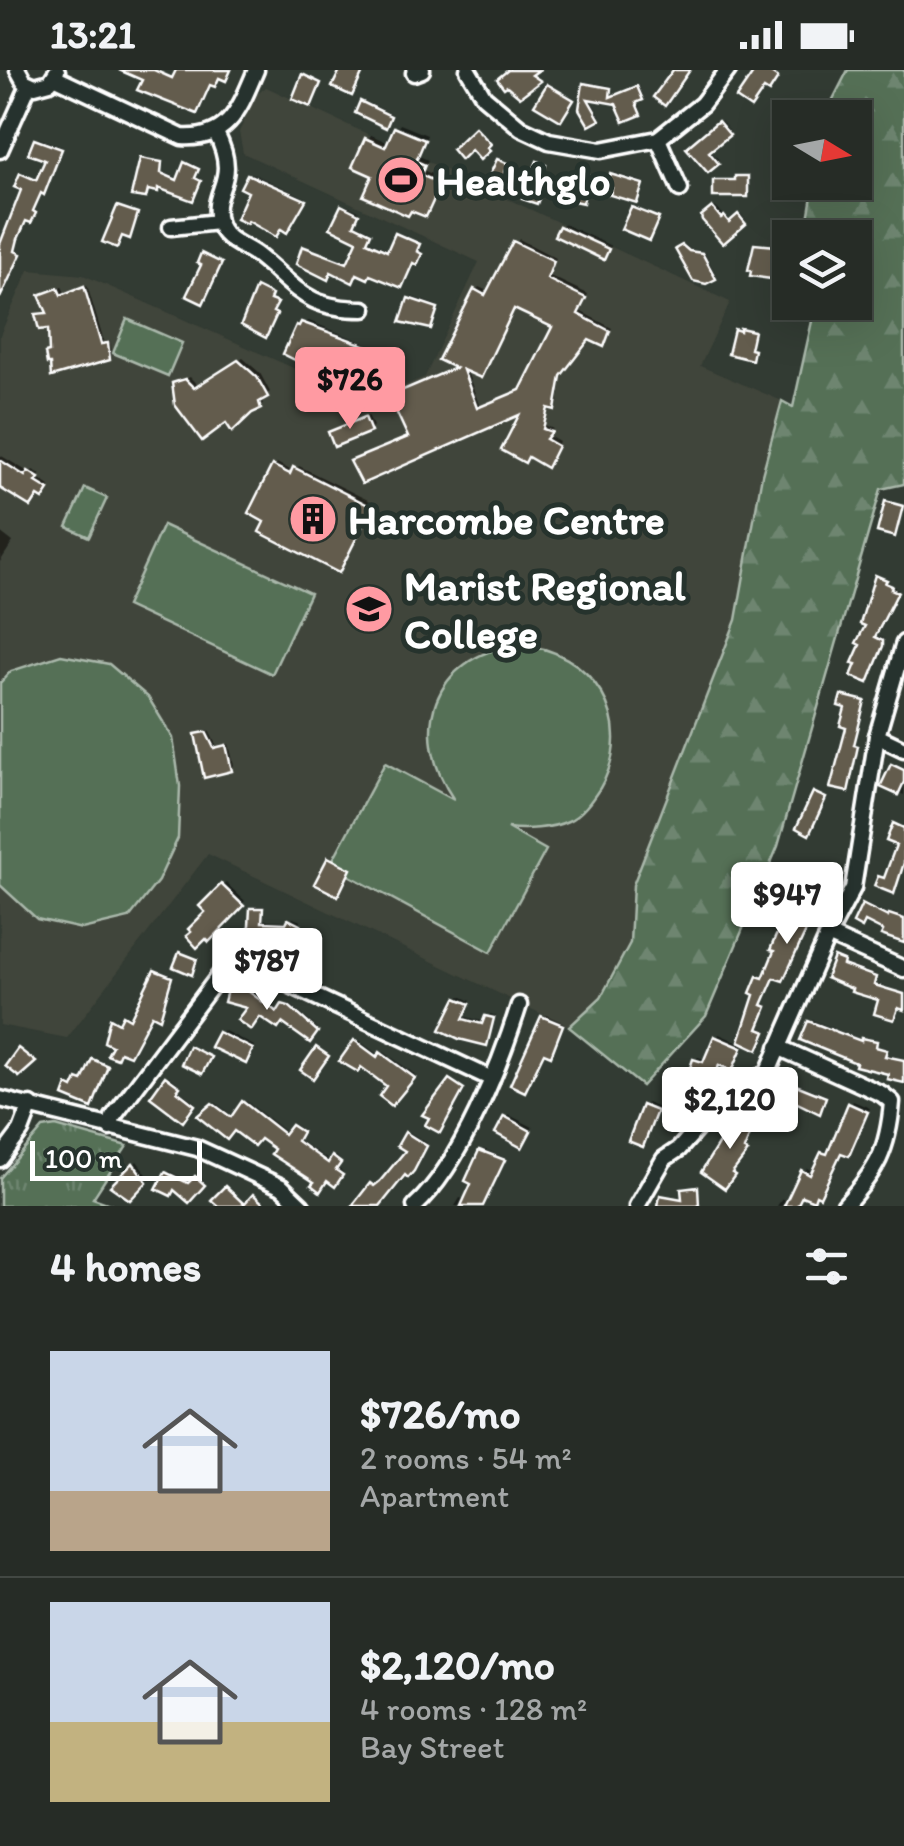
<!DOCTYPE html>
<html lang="en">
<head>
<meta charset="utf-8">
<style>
  :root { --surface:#262c26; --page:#323832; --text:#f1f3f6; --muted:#a4a7a7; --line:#424843; --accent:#ff9aa2 }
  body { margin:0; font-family:Itim,sans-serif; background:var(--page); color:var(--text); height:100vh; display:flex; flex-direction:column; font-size:38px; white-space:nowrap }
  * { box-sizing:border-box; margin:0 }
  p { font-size:32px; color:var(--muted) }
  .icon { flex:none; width:55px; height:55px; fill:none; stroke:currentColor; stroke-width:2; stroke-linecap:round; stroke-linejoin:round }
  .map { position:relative; height:1136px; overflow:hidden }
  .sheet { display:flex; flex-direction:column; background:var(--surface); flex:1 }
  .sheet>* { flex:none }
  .needle { width:65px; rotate:100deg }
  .tools { position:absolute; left:772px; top:30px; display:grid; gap:20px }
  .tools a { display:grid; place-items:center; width:100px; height:100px; border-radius:0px; background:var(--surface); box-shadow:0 10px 40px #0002,0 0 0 2px var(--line); font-size:50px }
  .scale { position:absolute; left:30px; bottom:25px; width:172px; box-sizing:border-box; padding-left:10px; border:5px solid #fff; border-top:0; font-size:28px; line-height:35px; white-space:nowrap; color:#fff; -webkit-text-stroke:8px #26332d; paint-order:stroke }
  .price { position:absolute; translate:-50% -85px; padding:0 22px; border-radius:10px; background:#fff; color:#222; font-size:32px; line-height:65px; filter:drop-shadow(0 2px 5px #0008) }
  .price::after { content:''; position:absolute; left:50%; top:60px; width:30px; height:22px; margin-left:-15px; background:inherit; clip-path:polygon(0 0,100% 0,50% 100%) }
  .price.active { background:var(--accent); color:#111 }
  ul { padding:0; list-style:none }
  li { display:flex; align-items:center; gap:30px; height:250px; padding:0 50px }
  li+li { border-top:2px solid var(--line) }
  li span { display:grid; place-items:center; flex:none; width:280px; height:200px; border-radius:0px; color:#555 }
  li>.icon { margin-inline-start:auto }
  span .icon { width:120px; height:120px; fill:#fffc; stroke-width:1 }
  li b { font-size:42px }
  h2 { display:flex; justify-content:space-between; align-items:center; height:120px; padding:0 50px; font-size:42px }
  .status { display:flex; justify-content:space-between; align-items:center; height:70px; padding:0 50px; background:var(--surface); direction:ltr }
  .status svg { height:28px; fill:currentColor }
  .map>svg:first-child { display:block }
  .built { fill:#41453b }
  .grass { fill:url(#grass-tufts); stroke:#aab8ab; stroke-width:2.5 }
  .forest { fill:url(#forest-firs); stroke:#aab8ab; stroke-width:2.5 }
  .pitch { fill:#547057; stroke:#aab8ab; stroke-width:2.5 }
  .shadow { fill:#0007; fill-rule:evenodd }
  .building { fill:#645b4d; stroke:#fff; stroke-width:2.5; fill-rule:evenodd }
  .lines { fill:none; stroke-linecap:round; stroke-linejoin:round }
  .minor-casing { stroke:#fff; stroke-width:21 }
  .minor { stroke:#26332d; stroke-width:14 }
  .labels { text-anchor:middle; stroke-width:10; stroke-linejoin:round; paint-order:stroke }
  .poi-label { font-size:42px; font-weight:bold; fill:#fff; stroke:#26332d; text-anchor:start }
</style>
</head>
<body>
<div class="status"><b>13:21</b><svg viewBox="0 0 49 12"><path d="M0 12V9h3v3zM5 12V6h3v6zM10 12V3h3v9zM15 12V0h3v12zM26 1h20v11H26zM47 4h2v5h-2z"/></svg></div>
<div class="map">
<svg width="904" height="1136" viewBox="0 0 904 1136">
  <defs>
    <pattern id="grass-tufts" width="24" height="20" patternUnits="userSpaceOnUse" patternTransform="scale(2.5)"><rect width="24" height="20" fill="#547057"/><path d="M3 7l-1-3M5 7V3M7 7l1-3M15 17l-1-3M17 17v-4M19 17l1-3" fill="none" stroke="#6e8570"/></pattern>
    <pattern id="forest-firs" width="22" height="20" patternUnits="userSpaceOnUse" patternTransform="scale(2.5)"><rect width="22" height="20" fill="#547057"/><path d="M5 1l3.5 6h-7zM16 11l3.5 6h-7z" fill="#6e8570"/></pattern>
  </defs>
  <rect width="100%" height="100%" fill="#323b33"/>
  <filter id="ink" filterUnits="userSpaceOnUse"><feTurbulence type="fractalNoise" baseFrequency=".01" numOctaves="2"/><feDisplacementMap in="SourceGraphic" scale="20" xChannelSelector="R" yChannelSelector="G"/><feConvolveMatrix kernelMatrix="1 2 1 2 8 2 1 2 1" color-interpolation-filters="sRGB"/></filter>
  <g filter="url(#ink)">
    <polygon class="built" points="266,17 730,232 700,296 782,331 762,405 736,550 633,815 630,873 601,927 569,957 208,784 67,968 0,955 0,265 29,200 83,205 368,331 425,307 479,192 243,83 239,62 256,25"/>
    <polygon class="grass" points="56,1056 127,1076 93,1128 115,1136 0,1136 0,1108 43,1058"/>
    <polygon class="forest" points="848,0 904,0 904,414 881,419 778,776 706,946 642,1016 569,957 601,927 630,873 633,815 736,550 762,405 782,331 793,337 816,233 855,232 855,168 830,167 830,164 807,156 814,113 855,112 855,48 824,47"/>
    <g class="pitch">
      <polygon points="127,249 182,273 168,306 113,283"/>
      <polygon points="85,418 107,428 89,467 67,457"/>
      <polygon points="163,455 310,523 272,604 126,536"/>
      <path d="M517 575C592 577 639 652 600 718 592 730 582 745 568 751 551 759 525 760 507 758L546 780 491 882 330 795 385 693 454 730C408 663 432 586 517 575Z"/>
      <polygon points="61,585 109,594 148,627 173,668 180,716 178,768 158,811 129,848 82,859 37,849 0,815 0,613 11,601"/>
    </g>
    <g class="shadow">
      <polygon points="587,12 612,16 610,27 639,16 643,26 638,32 641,41 618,32 589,27 600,46 590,53"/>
      <polygon points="364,31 391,44 387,53 362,33"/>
      <polygon points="721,51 730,62 709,79 719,90 708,100 690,78"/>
      <polygon points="400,54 427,65 419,86 428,90 423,100 443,109 425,144 375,105 367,70 371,65 389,73"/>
      <polygon points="38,68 62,77 45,120 41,121 33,139 36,141 33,148 27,148 19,164 16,179 21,182 0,225 0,167 5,170 24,119 22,104 40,109 49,88"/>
      <polygon points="144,87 163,91 161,101 180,109 188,92 199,97 195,106 201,109 194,126 159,116 148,118 146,126"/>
      <polygon points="251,103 306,128 288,158 251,120"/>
      <polygon points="614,103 643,112 638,129 612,105"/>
      <polygon points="345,135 359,141 354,153 371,161 367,170 390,180 399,163 420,172 417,179 422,181 418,191 413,191 402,215 305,178 350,192 360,170"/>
      <polygon points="715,137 732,152 741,144 746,151 723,171 705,146"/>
      <polygon points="564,154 611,176 607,183 604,187 561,157"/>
      <path d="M519 169 556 188 548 205 588 224 580 241 612 258 603 274 589 267 563 300 558 334 555 337 549 336 545 355 553 359 547 365 559 372 550 392 524 340 357 388 410 366 392 327 458 296 442 289 476 220 479 217 490 222ZM515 237 555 256 523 318 480 337 466 299Z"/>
      <polygon points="685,175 691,180 704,182 716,205 706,212 678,180"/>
      <polygon points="87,215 104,272 110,271 112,284 109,288 47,283 52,279 50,256 38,245 48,241 42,225 62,216 65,223"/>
      <polygon points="412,227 438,236 432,255 410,229"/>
      <polygon points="309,251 367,274 366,279 377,283 367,313 298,256"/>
      <polygon points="243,288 260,303 270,322 262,328 263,333 260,337 226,350 175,314 190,307 199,317"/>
      <polygon points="368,345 373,356 370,360 331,363"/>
      <polygon points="0,385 30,403 33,400 41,404 38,408 50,416 46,423 0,415"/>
      <polygon points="277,393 294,402 299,396 374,433 342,496 274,397"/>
      <polygon points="0,462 13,472 0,492"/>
      <polygon points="879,505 898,520 875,565 884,569 884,573 869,608"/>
      <polygon points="209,660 217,677 229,674 234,695 231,699 197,665"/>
      <polygon points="894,694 904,698 904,725 883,716"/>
      <polygon points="815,794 835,803 820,841 814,841 774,905 762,933 767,935 758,957 766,960 760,975 745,971 732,998 721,993 710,1018 695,991 698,987 707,990 719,964 740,973 758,924 760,907 766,907 806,803 811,802"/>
      <polygon points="226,813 245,831 209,868 194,862 208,842 203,836"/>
      <polygon points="866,834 890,846 893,843 904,847 904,872 865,850"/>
      <polygon points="255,836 264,836 264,850 290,851 293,848 301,851 289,877 267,871 252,839"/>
      <polygon points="838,887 845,889 843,893 876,905 874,913 904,923 904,940 854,920"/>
      <polygon points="158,900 172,905 161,944 152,943 115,974 112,950 122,952 127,945 133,948"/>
      <polygon points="233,912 249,916 249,919 280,942 287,934 291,935 318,959 310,970 282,950 250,936 231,913"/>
      <polygon points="461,926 471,931 463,946 485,952 490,944 496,946 486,973 460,967 458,929"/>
      <polygon points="546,945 564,953 553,980 543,948"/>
      <polygon points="812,950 862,970 865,967 878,970 876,976 887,978 886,984 904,989 904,1009 804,969"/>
      <polygon points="223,960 254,976 249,988 220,963"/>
      <polygon points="358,970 380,986 384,982 416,1005 392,1033 390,1016 361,994 342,990"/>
      <polygon points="169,1006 180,1015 177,1019 195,1032 182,1049 153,1027"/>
      <polygon points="785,1009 826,1025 821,1039 783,1011"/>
      <polygon points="246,1031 288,1064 295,1055 302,1060 296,1068 331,1092 336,1086 340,1090 336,1097 343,1102 336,1112 327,1108 317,1111 260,1066 201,1046 216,1033 234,1047"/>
      <polygon points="853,1031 870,1038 852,1080 848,1084 842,1081 839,1087 825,1081 831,1081"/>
      <polygon points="647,1033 659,1038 642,1074 644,1036"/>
      <polygon points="509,1045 533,1057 525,1072 506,1048"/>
      <polygon points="409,1062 427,1073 415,1096 405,1102 377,1136 355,1136 374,1113 377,1116 408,1080"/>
      <polygon points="483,1079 505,1088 483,1136 455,1136 460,1128 466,1130"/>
      <polygon points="822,1085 837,1092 823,1120 813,1128 803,1123 798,1136 777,1136 782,1129 785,1130 807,1098 814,1102"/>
      <polygon points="137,1091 149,1107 130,1126 114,1116"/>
      <polygon points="169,1101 192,1113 198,1106 205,1112 189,1130 174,1117 160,1118"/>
    </g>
    <g class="building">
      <polygon points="119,0 154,0 172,8 176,0 231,0 226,11 219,8 215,17 210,15 197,44 137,20 142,10"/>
      <polygon points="340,0 364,0 352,26 332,17"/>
      <polygon points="508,0 539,0 532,5 541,11 520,27 507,16 504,18 497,9"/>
      <polygon points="673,0 690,0 665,36 653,27"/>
      <polygon points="755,0 767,0 778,8 769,22 764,19 751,38 736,28"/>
      <polygon points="302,4 321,13 311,37 292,29"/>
      <polygon points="583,13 611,18 610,27 637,16 643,30 636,33 641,45 624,52 616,34 588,29 600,50 589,56 579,39"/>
      <polygon points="547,14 574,30 561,51 534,35"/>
      <polygon points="360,31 391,46 386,58 355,43"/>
      <polygon points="718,51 730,65 709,82 719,94 708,103 686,78"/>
      <polygon points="394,57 425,70 416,91 425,95 421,105 441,114 426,147 411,141 408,146 363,126 372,106 352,97 365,68 385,77"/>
      <polygon points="475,57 491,74 487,78 490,81 480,90 471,80 461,90 452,79"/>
      <polygon points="34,69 62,79 44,125 41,123 33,141 36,143 31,153 26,151 18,169 15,181 21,184 0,228 0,174 21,120 14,117 20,103 36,110 45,90 28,84"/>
      <polygon points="140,88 162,92 161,103 177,110 184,92 199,99 195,108 201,111 193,131 158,118 158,122 148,120 146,128 131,126"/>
      <polygon points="497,89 509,94 505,102 514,106 507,122 486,113"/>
      <polygon points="537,91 546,95 543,104 555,109 550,123 542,120 537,134 522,129"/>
      <polygon points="569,102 588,105 583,133 569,130 572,115 567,114"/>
      <polygon points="247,104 306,130 287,163 281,159 276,167 248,151 247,154 236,149 248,122 240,118"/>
      <polygon points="610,104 643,114 637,133 610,125 612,118 606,116"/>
      <polygon points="735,106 748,106 748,127 713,127 713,110 735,110"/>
      <polygon points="341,135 359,144 354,155 371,163 367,172 387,181 395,163 420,174 417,181 422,184 417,195 413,193 402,218 370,205 368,209 357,204 353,213 331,202 328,210 296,194 302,176 347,193 357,171 330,158"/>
      <polygon points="117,136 138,143 130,169 122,166 117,178 102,172"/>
      <polygon points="631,137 659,148 649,171 621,159"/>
      <polygon points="712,137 721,148 724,146 729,152 738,144 746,154 723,174 702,150 701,146"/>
      <polygon points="559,156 609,179 604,190 554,166"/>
      <path d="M513 171 554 191 547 209 586 228 578 244 610 261 604 277 589 270 561 306 555 340 548 338 543 359 552 362 546 369 558 376 547 398 528 387 525 393 501 380 519 345 362 414 350 391 408 367 389 326 455 298 438 290 474 219 485 225ZM514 239 552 257 520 320 477 338 463 300 481 308Z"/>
      <polygon points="754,174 776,176 773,197 781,198 779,210 750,206 751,201 748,200"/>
      <polygon points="682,175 689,181 702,183 716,209 706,214 693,211 675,179"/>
      <polygon points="201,183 222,193 203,234 186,226 201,195 197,193"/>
      <polygon points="84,216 101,274 108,273 110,290 51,307 50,294 47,294 45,283 49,282 48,259 39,260 35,244 47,243 39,225 58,218 61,225"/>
      <polygon points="256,217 272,225 270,230 278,233 273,242 277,244 266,268 241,255"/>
      <polygon points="408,228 438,238 431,259 400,252"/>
      <polygon points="301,252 367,276 365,281 377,285 366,318 304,286 301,293 283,284 296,255 299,256"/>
      <polygon points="740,258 754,261 750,279 754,280 752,290 728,284 734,259 740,261"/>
      <polygon points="238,290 257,307 268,327 259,332 261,339 252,343 232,362 226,353 202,371 175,335 172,313 185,309 194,318"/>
      <polygon points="365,347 371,362 334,377 328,362"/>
      <polygon points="0,390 25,406 28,401 39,408 36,412 49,420 43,429 38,426 31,437 0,418"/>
      <polygon points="272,395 290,404 293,397 372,437 339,503 259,462 264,452 248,443"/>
      <polygon points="885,431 903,436 895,467 877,462"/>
      <polygon points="875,505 887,510 885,513 892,516 891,519 898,522 875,567 883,571 883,576 868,613 851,606 856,594 852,593 860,575 856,573 865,556 860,554"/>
      <polygon points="841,625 865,631 854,675 858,676 848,722 830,718 846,658 840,656 845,638 838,636"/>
      <polygon points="206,662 214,678 226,675 232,701 204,708 195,664"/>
      <polygon points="891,694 904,700 904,712 898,725 880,717"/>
      <polygon points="813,722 826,728 809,765 796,758"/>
      <polygon points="893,753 904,758 904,793 894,824 874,816 878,806 884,808 896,775 886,771"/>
      <polygon points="328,787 351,799 338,826 314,814"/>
      <polygon points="811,795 835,805 818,846 814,844 783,911 774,908 762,935 767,937 758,959 766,962 758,980 739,971 754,925 750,923 757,906 763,908 774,881 770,880 778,861 780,862 791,842 804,801 808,803"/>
      <polygon points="221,814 244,836 209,872 206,869 197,878 186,866 191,862 188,859 205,842 199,836"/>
      <polygon points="862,834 888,847 889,844 904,849 904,873 881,865 883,861 865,852 862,858 853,853"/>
      <polygon points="250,838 263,838 262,852 286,853 288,849 300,855 286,883 267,873 248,873"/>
      <polygon points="179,882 197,889 192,905 173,897"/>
      <polygon points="834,887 844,891 843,895 876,907 874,915 904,924 904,940 898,938 894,950 874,944 878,930 851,922 852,919 826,908"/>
      <polygon points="154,900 172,907 160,949 152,945 130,986 120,982 117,989 107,985 112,976 104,972 110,948 119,953 123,945 130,949"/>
      <polygon points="229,912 249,918 248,921 277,942 282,934 289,936 318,962 310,973 282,953 278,959 260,947 251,960 237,950 246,938 224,932"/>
      <polygon points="456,928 470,934 463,949 482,954 485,946 494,948 487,976 459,969 440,960"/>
      <polygon points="541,946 563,955 551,986 544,983 525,1022 510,1015"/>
      <polygon points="808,951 861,971 861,968 877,971 876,977 887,980 885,986 904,990 904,1013 887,1009 888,1004 855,996 856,993 800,970"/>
      <polygon points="218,962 253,979 246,994 210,977"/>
      <polygon points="714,966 742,978 732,1001 719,995 711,1021 685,1013 693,989 703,992"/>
      <polygon points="354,970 377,987 380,982 415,1008 392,1036 379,1026 386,1016 361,997 358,1002 339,991"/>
      <polygon points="189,976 211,987 202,1004 181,994"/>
      <polygon points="316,977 329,986 313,1009 300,1000"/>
      <polygon points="18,978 36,992 19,1007 5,996"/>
      <polygon points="92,989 108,996 92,1038 63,1026 67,1015 73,1018 77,1009 82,1011"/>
      <polygon points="165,1006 180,1017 177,1021 195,1035 183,1052 150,1027"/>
      <polygon points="449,1009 464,1019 440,1063 425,1055 429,1048 422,1045"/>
      <polygon points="781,1009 826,1027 820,1044 775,1022"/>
      <polygon points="242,1031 284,1064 291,1055 302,1062 297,1071 328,1093 332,1086 341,1093 336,1100 343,1105 335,1117 327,1111 320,1122 311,1115 314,1112 271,1084 274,1079 260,1069 254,1076 234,1061 227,1070 197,1046 212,1033 231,1047"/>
      <polygon points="848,1033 868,1042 849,1086 841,1083 820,1127 816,1125 814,1131 802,1126 797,1136 784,1136 801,1100 810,1105 821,1082 827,1084"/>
      <polygon points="642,1035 657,1041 643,1077 628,1071"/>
      <polygon points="742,1041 757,1047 744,1080 748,1082 732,1103 735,1105 725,1119 701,1102 720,1071 723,1073 728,1066 731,1069"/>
      <polygon points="504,1046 531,1061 522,1078 495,1063"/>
      <polygon points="405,1062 427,1076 414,1101 408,1108 405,1105 380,1136 352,1136 370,1113 374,1116 380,1111 405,1081 397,1076"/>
      <polygon points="479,1080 505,1090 483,1136 461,1136 471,1114 465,1111"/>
      <polygon points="133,1093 147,1112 130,1130 110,1116"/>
      <polygon points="165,1102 188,1113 195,1106 205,1115 189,1133 174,1120 171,1126 156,1119"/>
      <polygon points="225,1116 244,1134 253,1124 266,1136 218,1136 211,1130"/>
      <polygon points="698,1117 699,1136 658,1136 660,1125 682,1129 681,1119"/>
    </g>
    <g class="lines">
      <g class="minor-casing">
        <g id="minor">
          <polyline points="18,0 24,11 35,16 50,12 57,1"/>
          <polyline points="468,0 484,27 521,58 549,71 601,80 658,69 702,34 728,0"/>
          <polyline points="414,3 422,0"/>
          <path d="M54 7 182 67C230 70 240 37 256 0"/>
          <path d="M216 63C241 112 210 118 218 151 223 171 244 175 258 186 298 218 305 239 364 239"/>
          <polyline points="658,69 680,119"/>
          <polyline points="0,80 29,15"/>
          <polyline points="171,157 218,152"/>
          <polyline points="877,666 904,679"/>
          <polyline points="828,865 904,899"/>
          <path d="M778 977 882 1024 892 1032C888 1081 877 1100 844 1136"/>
          <polyline points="0,1029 197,1078 282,1117 302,1136"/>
          <polyline points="110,1058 113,1047 225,898 239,891 492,1009"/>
          <polyline points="0,1089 21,1061 31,1035"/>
          <path d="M415 1136C460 1096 501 993 519 935"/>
          <polyline points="637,1136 664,1089 679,1079 715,1038 768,1002 828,865 853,818 877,666 904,573"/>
        </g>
      </g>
      <use href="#minor" class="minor"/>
    </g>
  </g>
  <defs>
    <g id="stadium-disc" transform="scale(2.5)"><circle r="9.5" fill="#ff9aa2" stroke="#26332d"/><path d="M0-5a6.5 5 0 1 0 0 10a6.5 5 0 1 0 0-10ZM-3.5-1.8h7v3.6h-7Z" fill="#111"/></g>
    <g id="building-disc" transform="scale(2.5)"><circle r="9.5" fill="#ff9aa2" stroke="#26332d"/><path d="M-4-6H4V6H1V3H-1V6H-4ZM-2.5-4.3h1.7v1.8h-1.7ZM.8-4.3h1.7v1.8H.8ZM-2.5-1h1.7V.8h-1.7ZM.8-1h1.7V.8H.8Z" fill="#111"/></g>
    <g id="school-disc" transform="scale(2.5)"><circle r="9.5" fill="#ff9aa2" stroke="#26332d"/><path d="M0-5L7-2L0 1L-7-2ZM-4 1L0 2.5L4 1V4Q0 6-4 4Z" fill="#111"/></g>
  </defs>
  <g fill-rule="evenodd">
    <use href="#stadium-disc" x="401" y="110"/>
    <use href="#building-disc" x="313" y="449"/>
    <use href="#school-disc" x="369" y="539"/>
  </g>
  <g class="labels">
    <g class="poi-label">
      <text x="436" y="125">Healthglo</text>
      <text x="348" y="464">Harcombe Centre</text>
      <text x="404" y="530">Marist Regional<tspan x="404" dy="48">College</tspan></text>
    </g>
  </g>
</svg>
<div class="tools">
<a><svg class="needle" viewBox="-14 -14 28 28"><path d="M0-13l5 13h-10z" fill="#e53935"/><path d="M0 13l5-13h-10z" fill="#a4a7a7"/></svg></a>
<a><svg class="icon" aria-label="layers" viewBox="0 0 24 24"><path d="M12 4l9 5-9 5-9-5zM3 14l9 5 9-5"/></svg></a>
</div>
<div class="scale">100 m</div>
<b class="price active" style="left:350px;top:362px">$726</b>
<b class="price" style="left:787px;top:877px">$947</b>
<b class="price" style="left:267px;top:943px">$787</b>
<b class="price" style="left:730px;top:1082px">$2,120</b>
</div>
<section class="sheet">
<h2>4 homes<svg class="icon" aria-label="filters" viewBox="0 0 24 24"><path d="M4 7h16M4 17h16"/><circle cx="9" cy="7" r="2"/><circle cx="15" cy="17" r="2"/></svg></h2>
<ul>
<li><span style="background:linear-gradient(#c9d6e8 70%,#b9a48a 0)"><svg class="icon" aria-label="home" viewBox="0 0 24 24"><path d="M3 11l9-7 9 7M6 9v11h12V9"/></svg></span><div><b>$726/mo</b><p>2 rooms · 54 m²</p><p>Apartment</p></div></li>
<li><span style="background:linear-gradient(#c9d6e8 60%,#c2b280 0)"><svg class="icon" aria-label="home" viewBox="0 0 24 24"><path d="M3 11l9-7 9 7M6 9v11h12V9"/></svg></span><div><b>$2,120/mo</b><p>4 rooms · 128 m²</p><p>Bay Street</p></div></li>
</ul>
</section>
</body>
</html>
